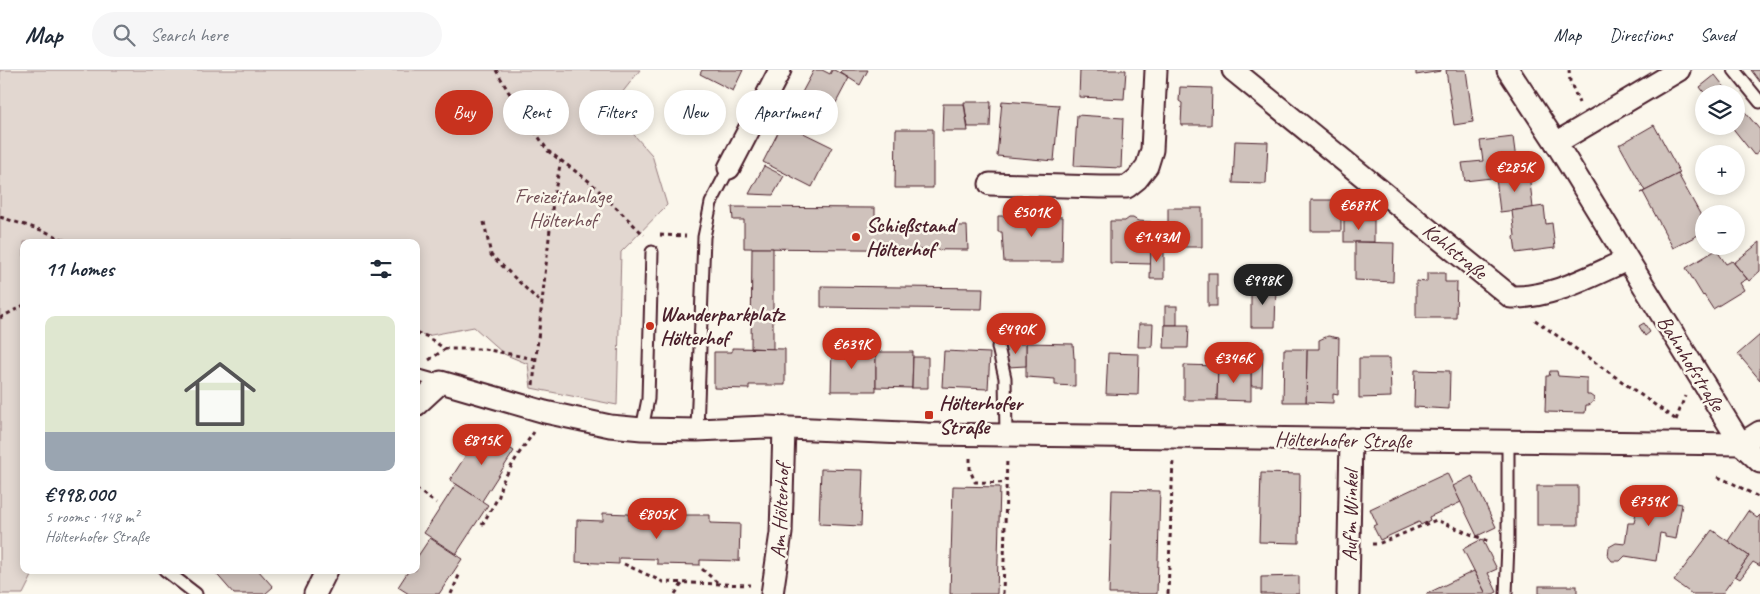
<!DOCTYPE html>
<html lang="en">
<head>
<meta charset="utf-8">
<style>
  :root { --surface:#fff; --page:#f6f6f7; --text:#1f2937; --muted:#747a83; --line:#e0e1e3; --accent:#c8321e }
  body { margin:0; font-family:Caveat,sans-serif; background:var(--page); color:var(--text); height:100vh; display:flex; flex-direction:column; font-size:19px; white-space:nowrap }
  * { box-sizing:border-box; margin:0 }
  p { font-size:16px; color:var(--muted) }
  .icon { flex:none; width:28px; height:28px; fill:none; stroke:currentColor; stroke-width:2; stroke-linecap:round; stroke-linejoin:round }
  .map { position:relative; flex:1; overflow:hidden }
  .sheet { position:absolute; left:20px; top:169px; width:400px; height:335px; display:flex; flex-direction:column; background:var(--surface); border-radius:10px; box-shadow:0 2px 12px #0003 }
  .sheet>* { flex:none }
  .banner { position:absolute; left:435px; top:20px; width:475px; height:45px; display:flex; gap:10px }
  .tools { position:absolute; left:1695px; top:15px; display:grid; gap:10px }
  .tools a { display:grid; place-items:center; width:50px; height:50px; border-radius:50%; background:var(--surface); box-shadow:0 2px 12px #0003; font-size:25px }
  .price { position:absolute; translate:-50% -42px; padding:0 11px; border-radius:18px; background:var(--accent); color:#fff; font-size:16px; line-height:32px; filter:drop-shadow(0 1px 2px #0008) }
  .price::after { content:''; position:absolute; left:50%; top:30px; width:15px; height:11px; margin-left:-8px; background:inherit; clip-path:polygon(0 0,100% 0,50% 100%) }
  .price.active { background:#222; color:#fff }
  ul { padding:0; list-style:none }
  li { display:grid; align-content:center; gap:10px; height:265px; padding:0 25px }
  li span { display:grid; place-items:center; height:155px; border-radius:10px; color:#555 }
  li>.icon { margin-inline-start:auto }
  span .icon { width:90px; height:90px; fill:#fffc; stroke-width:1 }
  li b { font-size:21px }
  h2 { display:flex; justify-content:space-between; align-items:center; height:60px; padding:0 25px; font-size:21px }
  .chip { padding:0 18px; border-radius:22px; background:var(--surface); box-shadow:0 2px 12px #0003; font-size:18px; line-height:45px }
  .chip.active { background:var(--accent); color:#fff }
  header { display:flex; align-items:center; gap:30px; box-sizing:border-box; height:70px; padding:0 25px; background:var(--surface); border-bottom:1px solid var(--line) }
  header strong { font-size:24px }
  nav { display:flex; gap:28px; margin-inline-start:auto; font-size:18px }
  .search { width:350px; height:45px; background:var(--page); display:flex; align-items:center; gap:12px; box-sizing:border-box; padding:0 18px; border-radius:28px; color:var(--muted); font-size:19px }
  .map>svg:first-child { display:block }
  .green { fill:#e2d7d0; stroke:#967b7e }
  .building { fill:#cfc2bc; stroke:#4a1f2b }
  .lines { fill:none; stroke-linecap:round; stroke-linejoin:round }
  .lane-casing { stroke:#4a1f2b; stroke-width:15 }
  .street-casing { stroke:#4a1f2b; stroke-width:25 }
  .path { stroke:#4a1f2b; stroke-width:3; stroke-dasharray:4 4; stroke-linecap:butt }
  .lane { stroke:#fbf7ec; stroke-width:11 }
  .street { stroke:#fbf7ec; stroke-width:21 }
  .poi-dot { fill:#c8321e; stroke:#fbf7ec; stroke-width:2 }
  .labels { text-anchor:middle; stroke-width:5; stroke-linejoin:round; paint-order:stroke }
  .park-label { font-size:21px; fill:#704d54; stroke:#fbf7ec }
  .poi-label { font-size:21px; font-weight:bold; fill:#4a1f2b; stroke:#fbf7ec; text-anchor:start }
  .street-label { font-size:21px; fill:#4a1f2b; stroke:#fbf7ec }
</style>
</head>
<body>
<header>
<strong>Map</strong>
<div class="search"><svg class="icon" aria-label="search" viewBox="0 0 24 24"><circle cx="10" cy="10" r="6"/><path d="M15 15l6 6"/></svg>Search here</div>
<nav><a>Map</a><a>Directions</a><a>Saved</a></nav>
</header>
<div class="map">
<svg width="1760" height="524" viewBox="0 0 1760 524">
  <rect width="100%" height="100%" fill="#fbf7ec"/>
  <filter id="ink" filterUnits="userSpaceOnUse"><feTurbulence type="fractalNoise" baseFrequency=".02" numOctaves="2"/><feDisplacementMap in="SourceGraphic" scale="10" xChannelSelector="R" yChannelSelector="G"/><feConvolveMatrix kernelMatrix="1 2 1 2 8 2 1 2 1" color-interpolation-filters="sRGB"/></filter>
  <g filter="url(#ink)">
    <polygon class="green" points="0,0 640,0 610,38 652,85 667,135 621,182 617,335 531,318 528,294 504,284 474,257 426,266 416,261 416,172 24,172 24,500 35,500 23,524 0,524"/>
    <g class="building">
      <polygon points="702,0 743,0 733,21 700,4"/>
      <polygon points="814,0 822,0 830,4 832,0 834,0 849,8 829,46 798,30"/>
      <polygon points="843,0 868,0 860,15 841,3"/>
      <polygon points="1080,0 1126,0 1124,29 1079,27"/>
      <polygon points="1416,0 1441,0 1441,1 1416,5"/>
      <polygon points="1446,0 1466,0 1473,52 1454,55"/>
      <polygon points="1751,0 1760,0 1760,12"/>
      <polygon points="1715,5 1730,24 1705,24 1700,17"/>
      <polygon points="1180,17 1212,18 1211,55 1181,55 1182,33 1179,31"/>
      <polygon points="1002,31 1059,35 1054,91 997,86"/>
      <polygon points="1736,31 1760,60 1760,80 1754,85 1731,56 1736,56"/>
      <polygon points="964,32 991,32 990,57 968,57"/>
      <polygon points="943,34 964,34 968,61 942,61"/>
      <polygon points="1077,45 1123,48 1121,98 1074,96"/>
      <polygon points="783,53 832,77 812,117 763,92"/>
      <polygon points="1654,55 1680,103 1641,123 1645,121 1619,74 1621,74"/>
      <polygon points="896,59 933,59 933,118 895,118"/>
      <polygon points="1513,67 1518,105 1465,111 1462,93 1483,91 1480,71"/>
      <polygon points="1235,71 1268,72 1266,114 1233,113"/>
      <polygon points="764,96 784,106 773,125 749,124"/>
      <polygon points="1529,104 1533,138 1500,142 1496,108"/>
      <polygon points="1678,104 1704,151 1704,162 1673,178 1643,122"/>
      <rect x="1311" y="130" width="30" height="31"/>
      <polygon points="1544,136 1546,154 1552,153 1555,178 1516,183 1514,167 1515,166 1512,141 1510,141"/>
      <polygon points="732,137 875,138 875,155 967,156 968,180 744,178 744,150 733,150"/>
      <rect x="1168" y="138" width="34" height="39"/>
      <polygon points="1029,144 1039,144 1039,146 1063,147 1062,192 1004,192 1002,162 998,162 998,146 1029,146"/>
      <polygon points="1129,148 1133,148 1138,151 1151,152 1151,194 1110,193 1110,151 1125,151"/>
      <rect x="1344" y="150" width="30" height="22"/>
      <polygon points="1355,172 1394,173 1393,212 1355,210"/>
      <polygon points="1760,172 1760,201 1749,211 1734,193"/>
      <polygon points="1723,176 1717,181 1726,194 1732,191 1747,209 1740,213 1744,220 1713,239 1704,225 1703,226 1686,198"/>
      <polygon points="1151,177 1164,177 1164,209 1150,209"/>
      <polygon points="752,178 773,178 773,279 751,278"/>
      <rect x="1208" y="203" width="9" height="33"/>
      <polygon points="1427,203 1445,203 1445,212 1457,212 1456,248 1416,248 1416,211 1427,212"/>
      <polygon points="821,216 983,218 982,239 821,237"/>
      <polygon points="1251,216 1276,216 1275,257 1251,257"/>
      <rect x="1165" y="236" width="12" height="19"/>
      <polygon points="1644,253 1650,262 1645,266 1639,256"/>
      <polygon points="1139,254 1153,254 1152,277 1138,277"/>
      <polygon points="1165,255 1189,255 1188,278 1164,278"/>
      <polygon points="1760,265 1760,310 1738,284"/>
      <polygon points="1328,266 1339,268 1338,325 1333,324 1333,333 1306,332 1307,279 1319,279 1319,270"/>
      <polygon points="1026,273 1073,274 1074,288 1075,288 1075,316 1055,315 1055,309 1026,307"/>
      <polygon points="1004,274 1026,274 1026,296 1008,297"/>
      <polygon points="832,275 859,275 859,286 876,286 876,321 831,321"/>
      <polygon points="1245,277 1263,278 1262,316 1251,316 1251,297 1244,297"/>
      <polygon points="732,278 785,279 785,315 749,315 749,319 714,318 714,282 732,282"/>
      <polygon points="1284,279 1307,279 1306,332 1283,332"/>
      <polygon points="944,281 990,283 988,319 942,317"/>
      <polygon points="876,282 913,282 912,318 876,317"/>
      <polygon points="1108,283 1139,284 1138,325 1106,324"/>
      <polygon points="913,287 928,287 928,318 912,318"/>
      <polygon points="1359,288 1390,288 1391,327 1359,328"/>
      <polygon points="1184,295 1218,296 1217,330 1184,330"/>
      <polygon points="1218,296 1251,297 1251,331 1217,330"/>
      <polygon points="1415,300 1450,301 1449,339 1414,337"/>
      <polygon points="1550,301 1557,301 1558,306 1587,308 1587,325 1590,325 1594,328 1593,332 1589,335 1586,335 1585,343 1545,342 1546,306 1549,306"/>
      <polygon points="482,360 514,381 482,431 450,410"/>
      <polygon points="821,399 863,400 861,456 819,454"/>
      <polygon points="1261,403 1300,404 1299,473 1259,472"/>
      <polygon points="1447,403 1461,432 1429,447 1430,450 1421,455 1419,452 1380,470 1373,456 1377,454 1370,439"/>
      <polygon points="1472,406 1496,457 1477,466 1453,416"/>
      <polygon points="456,414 488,435 456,484 424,463"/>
      <polygon points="953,416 1000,417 997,524 950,524"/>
      <rect x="1537" y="416" width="41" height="39"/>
      <polygon points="1112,420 1160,421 1157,524 1109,524"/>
      <polygon points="1640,420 1673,425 1671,432 1682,434 1676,469 1665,467 1665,464 1660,463 1656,491 1625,486 1620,491 1612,491 1608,486 1609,477 1616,473 1625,474 1628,453 1634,453"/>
      <polygon points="1748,441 1757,448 1760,445 1760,496 1753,492 1740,509 1735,506 1749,486 1728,471"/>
      <polygon points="603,443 629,444 629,451 684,452 684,445 710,445 710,453 740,454 739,491 700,490 700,495 657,494 657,489 619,488 619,494 576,492 577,450 603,451"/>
      <polygon points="1712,460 1749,486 1722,524 1692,524 1674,511"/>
      <polygon points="430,468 462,489 439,524 409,524 398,517 409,500 416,500 416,489"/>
      <polygon points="1482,469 1497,499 1488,503 1497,522 1493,524 1486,524 1463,479"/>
      <polygon points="213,500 258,500 273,517 265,524 234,524"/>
      <polygon points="1474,501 1486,524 1426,524"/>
      <polygon points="1299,506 1299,524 1261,524 1261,507"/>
      <rect x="1539" y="516" width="38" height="8"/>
    </g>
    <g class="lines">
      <g class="lane-casing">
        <g id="lane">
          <polyline points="1734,0 1760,32"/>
          <polyline points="998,277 1005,308 1006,365"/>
          <polyline points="416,305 441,312"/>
          <polyline points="642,359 648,329 652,182"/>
          <polyline points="697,360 704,167 711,133 729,98"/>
          <polyline points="165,500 196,524"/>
          <polyline points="1506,524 1508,474 1508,372"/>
        </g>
      </g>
      <g class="street-casing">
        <g id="street">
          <path d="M1233 0 1511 227C1553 228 1590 206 1627 190"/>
          <polyline points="1508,0 1556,73 1741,374 1760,392"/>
          <polyline points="1556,73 1679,0"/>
          <polyline points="729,98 780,0"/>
          <polyline points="990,114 1100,117 1127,117 1137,109 1147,96 1152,80 1156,0"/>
          <polyline points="416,335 441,312 545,342 610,356 642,359 697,360 766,357 927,364 1741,374"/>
          <polyline points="1741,374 1760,362"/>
          <polyline points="315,524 327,500"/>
          <polyline points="772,524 781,463 784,358"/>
          <polyline points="1348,524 1351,369"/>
        </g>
      </g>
      <g class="path">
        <polyline points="496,0 508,21 548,81 590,112 644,165"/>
        <polyline points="1569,0 1570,11 1579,33"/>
        <polyline points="0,147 44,161 69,172"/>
        <polyline points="484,152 491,185 541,233"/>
        <polyline points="660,165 686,166"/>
        <polyline points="0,248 24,235"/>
        <polyline points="1535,250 1675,349"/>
        <polyline points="416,264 426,266 445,279 484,279 535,289"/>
        <polyline points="429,290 445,279"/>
        <polyline points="533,315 553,131 561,90"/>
        <polyline points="1676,350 1685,326"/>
        <polyline points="970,388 970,400 975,412 1006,413"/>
        <polyline points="1718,407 1734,414 1760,428"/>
        <polyline points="416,419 436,433"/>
        <polyline points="482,455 499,426 501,414 518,385 534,362"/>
        <polyline points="1372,474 1378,474 1436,450 1490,472"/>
        <polyline points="624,494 663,512 750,515"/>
        <polyline points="702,499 719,514"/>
        <polyline points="451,524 460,503"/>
        <polyline points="675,524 682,514"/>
        <polyline points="1003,524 1007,388"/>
        <polyline points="1168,524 1173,389"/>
      </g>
      <use href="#lane" class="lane"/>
      <use href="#street" class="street"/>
    </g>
  </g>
  <g class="poi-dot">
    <circle cx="856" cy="167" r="5"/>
    <circle cx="650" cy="256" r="5"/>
    <rect x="924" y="340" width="10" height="10" rx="2.5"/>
  </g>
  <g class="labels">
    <g class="park-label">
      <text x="563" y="133">Freizeitanlage<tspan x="563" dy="24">Hölterhof</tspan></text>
    </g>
    <g class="poi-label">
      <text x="866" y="162">Schießstand<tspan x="866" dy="24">Hölterhof</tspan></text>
      <text x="660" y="251">Wanderparkplatz<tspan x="660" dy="24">Hölterhof</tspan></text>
      <text x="939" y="340">Hölterhofer<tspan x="939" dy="24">Straße</tspan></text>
    </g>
    <g class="street-label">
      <text transform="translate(1455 181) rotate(39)" y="7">Kohlstraße</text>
      <text transform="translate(1691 293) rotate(58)" y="7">Bahnhofstraße</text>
      <text transform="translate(1343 370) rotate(1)" y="7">Hölterhofer Straße</text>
      <text transform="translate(780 441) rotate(-87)" y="7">Am Hölterhof</text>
      <text transform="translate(1350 446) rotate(-89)" y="7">Auf'm Winkel</text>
    </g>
  </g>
</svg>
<div class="tools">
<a><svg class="icon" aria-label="layers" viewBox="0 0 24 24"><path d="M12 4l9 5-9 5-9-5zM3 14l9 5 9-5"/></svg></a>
<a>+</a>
<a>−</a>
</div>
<b class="price" style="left:1515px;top:123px">€285K</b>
<b class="price" style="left:1359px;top:161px">€687K</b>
<b class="price" style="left:1032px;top:168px">€501K</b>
<b class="price" style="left:1157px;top:193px">€1.43M</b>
<b class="price active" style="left:1263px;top:236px">€998K</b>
<b class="price" style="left:1016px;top:285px">€490K</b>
<b class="price" style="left:852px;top:300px">€639K</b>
<b class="price" style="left:1234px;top:314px">€346K</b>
<b class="price" style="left:482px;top:396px">€815K</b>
<b class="price" style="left:1649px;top:457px">€759K</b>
<b class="price" style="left:657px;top:470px">€805K</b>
<div class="banner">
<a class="chip active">Buy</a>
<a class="chip">Rent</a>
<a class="chip">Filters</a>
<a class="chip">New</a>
<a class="chip">Apartment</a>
</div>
<section class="sheet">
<h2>11 homes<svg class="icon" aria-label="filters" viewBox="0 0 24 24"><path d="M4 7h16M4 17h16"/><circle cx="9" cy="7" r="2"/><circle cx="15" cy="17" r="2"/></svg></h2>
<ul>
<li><span style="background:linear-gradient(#dfe7d0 75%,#9aa5b1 0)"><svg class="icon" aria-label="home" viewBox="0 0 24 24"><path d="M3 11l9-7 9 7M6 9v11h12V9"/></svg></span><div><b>€998,000</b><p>5 rooms · 148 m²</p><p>Hölterhofer Straße</p></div></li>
</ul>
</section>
</div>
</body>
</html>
